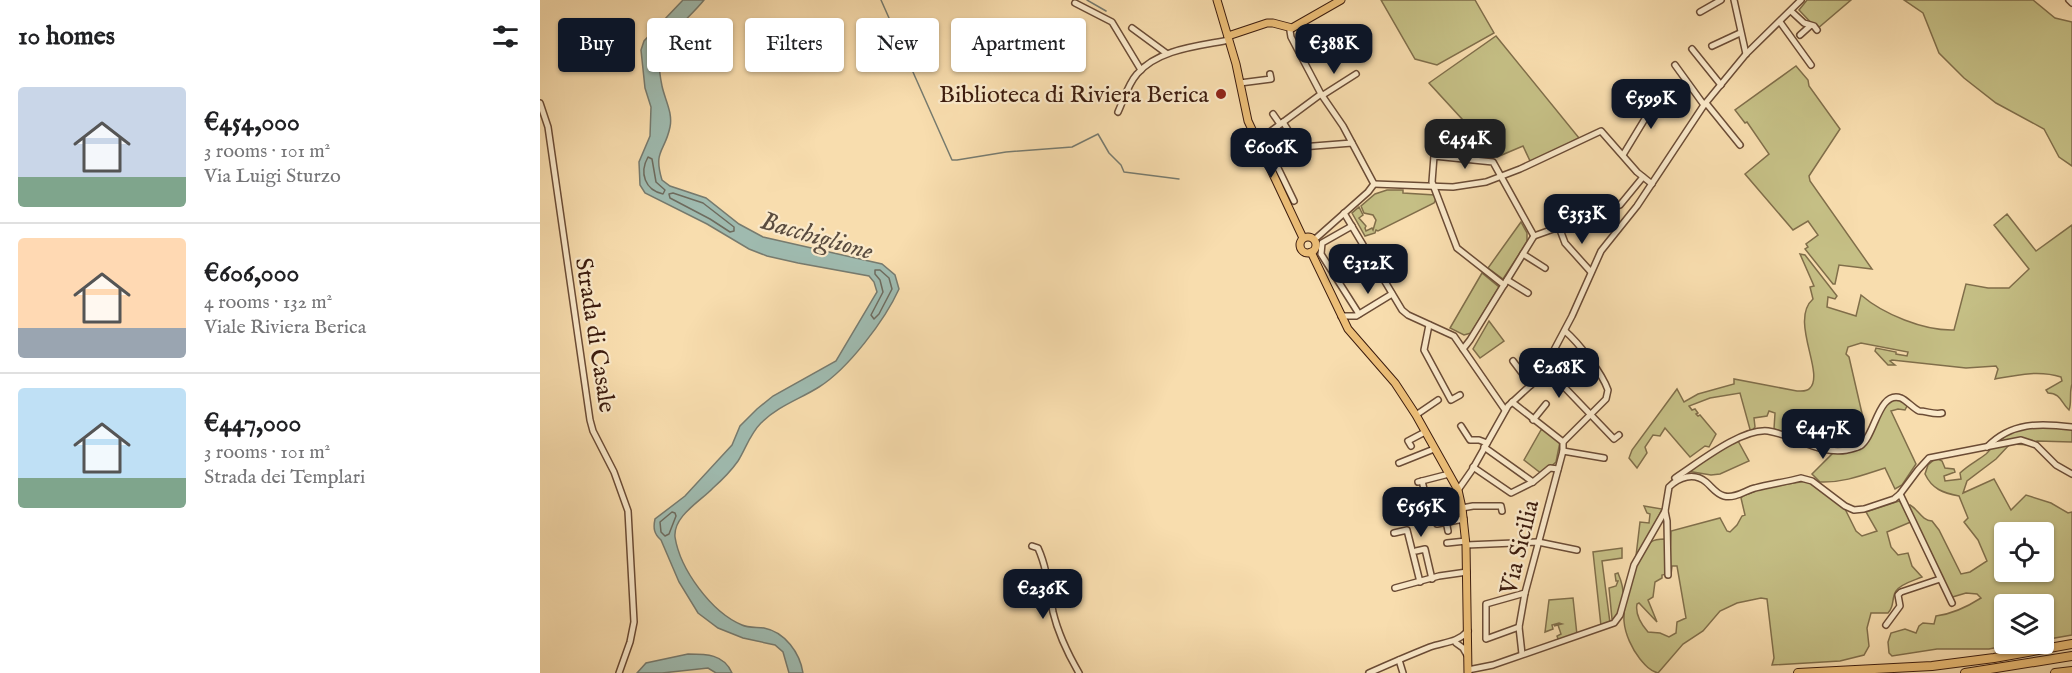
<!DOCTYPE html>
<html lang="en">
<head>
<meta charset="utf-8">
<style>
  :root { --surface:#fff; --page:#f2f2f2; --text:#202124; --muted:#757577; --line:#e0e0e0; --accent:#111827 }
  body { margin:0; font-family:"IM FELL English",serif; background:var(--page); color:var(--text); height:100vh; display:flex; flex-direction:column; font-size:22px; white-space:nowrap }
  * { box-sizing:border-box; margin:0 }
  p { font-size:20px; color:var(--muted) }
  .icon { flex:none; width:33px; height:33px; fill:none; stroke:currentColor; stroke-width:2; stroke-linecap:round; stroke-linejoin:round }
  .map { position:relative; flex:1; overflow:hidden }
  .side { display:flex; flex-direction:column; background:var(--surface); width:540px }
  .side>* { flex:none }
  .top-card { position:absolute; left:18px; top:18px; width:570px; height:54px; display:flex; gap:12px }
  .tools { position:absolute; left:1454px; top:522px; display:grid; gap:12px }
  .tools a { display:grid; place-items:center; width:60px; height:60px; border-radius:6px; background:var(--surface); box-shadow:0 2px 4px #0004; font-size:30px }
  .price { position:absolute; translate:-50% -51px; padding:0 14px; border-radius:12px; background:var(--accent); color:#fff; font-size:20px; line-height:39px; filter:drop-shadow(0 2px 3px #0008) }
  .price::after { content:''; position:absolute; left:50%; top:36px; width:18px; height:14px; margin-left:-9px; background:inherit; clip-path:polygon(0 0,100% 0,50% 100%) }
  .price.active { background:#222; color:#fff }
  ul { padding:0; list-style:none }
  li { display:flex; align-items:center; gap:18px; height:150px; padding:0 18px }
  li+li { border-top:2px solid var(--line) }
  li span { display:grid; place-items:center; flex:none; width:168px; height:120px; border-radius:6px; color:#555 }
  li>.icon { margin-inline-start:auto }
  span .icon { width:72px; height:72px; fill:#fffc; stroke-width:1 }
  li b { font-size:26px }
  h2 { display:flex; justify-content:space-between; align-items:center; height:72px; padding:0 18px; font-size:26px }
  .pill { padding:0 21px; border-radius:6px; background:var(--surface); box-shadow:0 2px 4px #0004; font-size:21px; line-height:54px }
  .pill.active { background:var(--accent); color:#fff }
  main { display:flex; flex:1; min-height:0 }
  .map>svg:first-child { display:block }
  .green { fill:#c5bf85; stroke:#806e4a; stroke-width:1.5; fill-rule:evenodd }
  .water { fill:#9fbbb0; stroke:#777b6f; stroke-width:1.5 }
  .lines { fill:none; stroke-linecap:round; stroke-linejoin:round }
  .shore { stroke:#6e6c5f; stroke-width:1.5 }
  .stream { stroke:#777b6f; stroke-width:1.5 }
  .minor-casing { stroke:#6b4c36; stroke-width:8 }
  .major-casing { stroke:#3c1c0e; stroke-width:9 }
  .highway-casing { stroke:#3c1c0e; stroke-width:10 }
  .minor { stroke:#fae9ca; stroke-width:5 }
  .major { stroke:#ecbe77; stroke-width:7 }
  .highway { stroke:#ecbe77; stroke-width:8 }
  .poi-dot { fill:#8f2418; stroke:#fae9ca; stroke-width:2 }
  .labels { text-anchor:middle; stroke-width:4.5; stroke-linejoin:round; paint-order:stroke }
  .poi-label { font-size:24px; fill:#3c1c0e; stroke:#fae9ca; text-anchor:end }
  .street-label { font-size:24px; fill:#3c1c0e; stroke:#fae9ca }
  .water-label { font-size:26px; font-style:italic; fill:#5a4c3f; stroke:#fae9ca }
</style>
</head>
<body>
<main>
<section class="side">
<h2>10 homes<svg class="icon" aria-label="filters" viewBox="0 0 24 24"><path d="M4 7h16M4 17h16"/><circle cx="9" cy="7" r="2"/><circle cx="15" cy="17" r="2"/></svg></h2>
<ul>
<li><span style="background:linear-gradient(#c9d6e8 75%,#7fa58c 0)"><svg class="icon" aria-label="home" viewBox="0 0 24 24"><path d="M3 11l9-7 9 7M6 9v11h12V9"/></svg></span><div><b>€454,000</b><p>3 rooms · 101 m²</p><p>Via Luigi Sturzo</p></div></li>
<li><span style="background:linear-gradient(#ffd9b3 75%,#9aa5b1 0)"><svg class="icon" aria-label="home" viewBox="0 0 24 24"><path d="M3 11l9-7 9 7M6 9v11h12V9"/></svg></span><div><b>€606,000</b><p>4 rooms · 132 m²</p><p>Viale Riviera Berica</p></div></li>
<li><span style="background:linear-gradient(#bfe0f5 75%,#7fa58c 0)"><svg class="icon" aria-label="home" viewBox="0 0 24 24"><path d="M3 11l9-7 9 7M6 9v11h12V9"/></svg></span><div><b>€447,000</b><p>3 rooms · 101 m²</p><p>Strada dei Templari</p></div></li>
</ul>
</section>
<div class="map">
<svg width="1532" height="673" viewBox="0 0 1532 673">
  <rect width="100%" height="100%" fill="#f8ddae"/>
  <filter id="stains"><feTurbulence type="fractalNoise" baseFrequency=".00333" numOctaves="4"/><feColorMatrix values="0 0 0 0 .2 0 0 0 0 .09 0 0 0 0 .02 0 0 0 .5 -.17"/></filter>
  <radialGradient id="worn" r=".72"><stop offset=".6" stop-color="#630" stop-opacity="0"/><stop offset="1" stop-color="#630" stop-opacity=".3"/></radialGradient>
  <g class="green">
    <polygon points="841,0 935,0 954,33 897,65 875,59"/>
    <polygon points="1267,0 1311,0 1277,29 1259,10"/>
    <polygon points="1364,0 1493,0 1515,18 1532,22 1532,166 1519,157 1504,129 1456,103 1424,78 1399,53 1383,13"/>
    <polygon points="956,36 1039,138 991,163 983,146 957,157 889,83"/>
    <polygon points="1256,66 1268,80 1269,86 1300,129 1269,176 1270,181 1332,269 1299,265 1295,284 1293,284 1265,249 1268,247 1266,244 1278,235 1268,221 1253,230 1205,174 1229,154 1207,122 1205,123 1195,110"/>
    <polygon points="847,190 863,190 863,193 895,195 896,199 894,203 838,231 836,230 835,233 825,236 812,213 819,207 823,215 819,218 826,226 825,228 826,231 832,228 833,230 836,220 833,215 824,213 821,206 835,194"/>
    <path d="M1467 214 1496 251 1532 225V384C1529 393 1532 403 1529 410 1521 403 1521 393 1508 393L1506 390 1522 381 1521 377C1499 370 1477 375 1455 379L1458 369 1456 366 1426 368 1352 360 1350 361 1355 365H1348L1335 351 1336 348 1356 352V354L1367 356 1368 352 1321 343 1308 347 1306 354 1309 357 1324 422 1322 433H1319L1312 417 1307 412C1289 462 1269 438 1234 429L1235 413 1229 411 1227 416 1214 418 1215 427 1211 433 1200 393 1170 398 1149 406 1152 410 1155 409 1158 413 1156 414 1158 416 1160 415 1176 434 1169 447 1165 446 1150 457 1125 428 1120 436 1113 435 1105 447 1107 453 1097 468 1089 458 1092 450 1137 389 1144 402 1158 394 1194 384V379L1257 391C1262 391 1267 392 1270 388 1285 373 1249 320 1273 299L1270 287 1274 286 1260 254 1265 255 1297 296 1295 299 1288 297 1287 307 1316 316 1321 295C1343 314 1384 331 1414 330L1426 284 1448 288H1469L1489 269 1454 225Z"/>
    <polygon points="981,222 987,233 987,242 963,279 948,268"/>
    <polygon points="942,273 959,287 931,333 924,335 910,328"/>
    <polygon points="949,321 964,341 940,358 933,349"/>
    <path d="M1352 397 1368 404 1365 410 1358 409 1351 411 1376 464 1362 485 1355 489 1345 468C1323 475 1303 483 1280 482L1272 474 1295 451 1319 447 1343 406Z"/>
    <path d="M1532 426V442L1497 441 1496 445 1470 444 1456 459 1427 481 1423 493 1454 479 1471 510 1486 495 1511 503 1528 513 1532 512V635L1503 640V604H1464V644H1474L1449 649H1397L1352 656 1349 653 1348 642 1351 633 1365 629 1376 633 1379 626 1383 623 1394 624 1396 616C1412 614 1427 607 1441 598L1437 594 1426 593 1409 598 1373 521 1347 532 1351 547 1358 555 1368 553 1372 566 1382 577C1375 580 1360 584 1356 591 1351 599 1355 606 1348 613H1331L1327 628 1329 646 1324 655 1300 661 1232 665 1234 658 1227 599 1221 598 1197 603 1180 611 1163 631 1143 644 1118 673C1110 671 1105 665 1100 659 1092 649 1085 634 1084 621 1083 601 1096 555 1111 542 1115 539 1120 539 1125 539L1127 574 1122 575V578L1115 582 1113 597 1108 600 1117 622 1099 603 1097 604C1095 614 1102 625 1108 632L1120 633 1129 637 1136 633 1137 622 1146 618 1137 566H1132L1131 575H1129L1131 531 1180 518 1187 531 1190 532 1197 525 1202 516 1205 515 1201 498 1203 496 1223 488 1267 481 1305 509 1316 531 1322 536 1337 531 1326 512 1359 501 1367 507 1370 505C1379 510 1381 520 1392 521L1399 530 1421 574 1430 572 1447 561 1438 540 1424 522 1428 518 1419 496C1403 493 1392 489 1385 474L1388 465 1396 458 1402 461 1405 468 1414 469 1415 472 1404 476 1405 481 1421 479 1420 473C1428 465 1437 461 1446 454 1453 448 1458 437 1466 433 1485 424 1512 427 1532 426ZM1464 532H1503V572H1464Z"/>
    <polygon points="1001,430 1006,430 1020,442 1016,462 1002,474 984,460"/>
    <polygon points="1197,439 1209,461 1180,474 1171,475 1147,471"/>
    <polygon points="1104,506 1122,509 1113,529 1096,556 1100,522 1109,523 1110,514 1107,513"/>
    <polygon points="1082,548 1082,558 1062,561 1070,623 1061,626 1053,552"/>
    <path d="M1078 573C1086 592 1085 603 1074 620L1072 619 1069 588 1076 586 1078 581H1076L1075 574Z"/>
    <polygon points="1033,598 1037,635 1019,641 1017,636 1021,634 1018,625 1014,626 1022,624 1019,623 1012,625 1013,629 1005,632 1009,600"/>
  </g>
  <g class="water">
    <path d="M143 0H164C153 14 128 35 121 49 117 59 120 76 122 86 125 100 133 113 130 127 125 152 113 150 122 180L130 186 166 198 199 224 223 237 342 264 355 275 359 289C345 320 308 369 279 387 260 399 238 406 221 423 210 434 206 448 198 461 191 471 182 480 173 488 161 501 133 516 135 537 140 569 171 612 202 625 208 628 217 627 224 628 245 632 260 653 263 673H249L243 652 235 645 203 638 178 628 158 613 139 582 121 540C114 534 113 528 115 519L145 496 180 458 192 445 200 426 217 409 233 396 296 361 337 292 334 282 329 276 258 263 227 256 209 249 167 224 105 193 100 185 99 162 110 136 111 107 105 88 101 50 104 41Z"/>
    <path d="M148 654C166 654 184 654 192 673H176L168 668 122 673H97L106 663Z"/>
  </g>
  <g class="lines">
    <g class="shore">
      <path d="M108 157 112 159 116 182 125 190 123 194C105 190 99 173 108 157Z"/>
      <polygon points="133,193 163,203 194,227 194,231 190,232 170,219 130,198 129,194"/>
      <polygon points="335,270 340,270 349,278 352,289 339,314 334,319 331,315 343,292 340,280 335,274"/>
      <polygon points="132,512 135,513 136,516 129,534 125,536 121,532 120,522"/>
    </g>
    <g class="stream">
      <polyline points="341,0 412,160 417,160 466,152 532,147 558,134 569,153 581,165 584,172 639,179"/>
      <polyline points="547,0 566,11"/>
    </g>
    <g class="minor-casing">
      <g id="minor">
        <polyline points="1194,0 1206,54"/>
        <polyline points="1529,0 1532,3"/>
        <polyline points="535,3 572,22 601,70"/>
        <polyline points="1251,11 1264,23 1274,26 1277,30"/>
        <polyline points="1160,12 1181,0"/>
        <polyline points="1240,22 1271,65"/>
        <polyline points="592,28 626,53"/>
        <polyline points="752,28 750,31 751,37 781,94 803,126 834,184 828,192 774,240"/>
        <polyline points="1260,35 1270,26"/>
        <polyline points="1172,46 1200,33"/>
        <polyline points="1152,49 1181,85"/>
        <polyline points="1135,65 1164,105"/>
        <polyline points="700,83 731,79 730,74"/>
        <polyline points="783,95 816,74"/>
        <polyline points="0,103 8,127 50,420 53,431 74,472 88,511 94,622 90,642 79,673"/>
        <polyline points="1166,103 1200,145"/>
        <path d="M578 112C584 99 588 84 597 74 618 49 659 46 689 40"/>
        <polyline points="733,114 740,124"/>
        <polyline points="743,122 758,146 761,147 812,143"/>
        <polyline points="724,139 754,201"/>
        <polyline points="719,146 727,134 781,94"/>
        <polyline points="1083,155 1120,94"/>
        <polyline points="834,184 913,187 946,182 980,169 1061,131 1097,172 1112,184"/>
        <polyline points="804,213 862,310 868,315 914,336 965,410"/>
        <polyline points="812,226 782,243 781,254 819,314"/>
        <polyline points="1019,227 1025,243 1051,272"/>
        <polyline points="983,254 1005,268"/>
        <polyline points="967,280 988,293"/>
        <polyline points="964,285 917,248 892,182 894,156 953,162 994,236 1080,205 1103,177"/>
        <polyline points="801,316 816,316 852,294"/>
        <polyline points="889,325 884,350 911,400 920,395"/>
        <polyline points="923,349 930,340 994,236"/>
        <polyline points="973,361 991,385"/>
        <polyline points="1005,367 1074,439 1079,435"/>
        <polyline points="972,402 1023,442 1023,451 985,593 979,627 982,654"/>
        <polyline points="876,415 898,400"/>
        <polyline points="993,420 1006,404"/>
        <polyline points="921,426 930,440 939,440 947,443"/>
        <path d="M1023 442 1066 399 1068 390C1062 373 1039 343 1025 331"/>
        <polyline points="871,446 868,441 885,432"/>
        <polyline points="944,447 993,482"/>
        <path d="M1447 447C1471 422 1500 423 1532 427"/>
        <polyline points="1023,451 1064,458"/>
        <polyline points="859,463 894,449"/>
        <polyline points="933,467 971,493 993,482 1010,468 1018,469"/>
        <path d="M1135 478C1157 464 1201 428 1228 431 1255 435 1278 455 1307 450 1310 449 1317 448 1320 446 1335 437 1338 390 1361 398 1366 400 1373 408 1379 411 1387 411 1394 415 1402 413"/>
        <polyline points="882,481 888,505"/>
        <polyline points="878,482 909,474"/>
        <polyline points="918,490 932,470 968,406 993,383 1005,367 1032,316 1061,251 1097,206 1164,105 1206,54 1261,0"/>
        <polyline points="1360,494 1412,603"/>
        <polyline points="922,508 933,506 961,506 962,511"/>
        <polyline points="1125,511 1127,521 1128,575"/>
        <polyline points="906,521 908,531"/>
        <polyline points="897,524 924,519"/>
        <polyline points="854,533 867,530 880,582"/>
        <polyline points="907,543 926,541"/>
        <polyline points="926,545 998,542 1037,550"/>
        <path d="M492 546 498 548C507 568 509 590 513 612 518 633 528 654 539 673"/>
        <polyline points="876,551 885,549 892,579"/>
        <polyline points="855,588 899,576 927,572"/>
        <polyline points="1346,625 1360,606 1358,595 1361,592 1400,579"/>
        <polyline points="979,627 946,639 946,604 985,593"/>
        <polyline points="916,643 923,648 927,655"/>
        <polyline points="859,660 863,673"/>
        <path d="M928 670 953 665 1074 623 1080 615 1094 565 1125 511 1129 487C1139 477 1154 472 1166 482 1172 487 1176 494 1184 496 1195 499 1206 490 1215 488 1230 484 1246 482 1261 478L1272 481 1305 506 1314 510 1324 509 1354 499 1360 494 1378 470 1389 458 1481 440 1496 445 1516 465 1532 474"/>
        <path d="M829 673C849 664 870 655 890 647 904 642 917 643 928 631"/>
      </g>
    </g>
    <g class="major-casing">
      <g id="major">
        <polyline points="677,0 696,64 708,121 763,238"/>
        <polyline points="688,36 727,23 733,23 752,28 801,0"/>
        <circle cx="768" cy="245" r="8"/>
        <polyline points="771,252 808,329 855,383 876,415 918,490 922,508 926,545 928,673"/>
      </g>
    </g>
    <g class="highway-casing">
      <g id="highway">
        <polyline points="1258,673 1392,666 1454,658 1532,644"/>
        <polyline points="1425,673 1532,656"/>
        <polyline points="1515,673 1532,671"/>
      </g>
    </g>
    <use href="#minor" class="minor"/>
    <use href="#major" class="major"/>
    <use href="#highway" class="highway"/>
  </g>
  <circle class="poi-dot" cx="681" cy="94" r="6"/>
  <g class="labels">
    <g class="poi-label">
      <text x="669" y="102">Biblioteca di Riviera Berica</text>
    </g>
    <g class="street-label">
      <text transform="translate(56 335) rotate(81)" y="8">Strada di Casale</text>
      <text transform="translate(979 547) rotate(-76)" y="8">Via Sicilia</text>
    </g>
    <g class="water-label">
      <text transform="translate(277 235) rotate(16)" y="9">Bacchiglione</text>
    </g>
  </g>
  <rect width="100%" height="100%" filter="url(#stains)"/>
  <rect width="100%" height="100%" fill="url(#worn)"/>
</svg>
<div class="tools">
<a><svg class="icon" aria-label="locate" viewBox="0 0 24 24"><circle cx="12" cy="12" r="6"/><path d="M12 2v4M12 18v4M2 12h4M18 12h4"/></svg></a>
<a><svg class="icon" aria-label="layers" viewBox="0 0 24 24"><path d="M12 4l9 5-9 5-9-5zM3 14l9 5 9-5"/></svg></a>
</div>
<b class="price" style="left:794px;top:75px">€388K</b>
<b class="price" style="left:1111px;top:130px">€599K</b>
<b class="price active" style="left:925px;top:170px">€454K</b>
<b class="price" style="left:731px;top:179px">€606K</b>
<b class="price" style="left:1042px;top:245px">€353K</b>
<b class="price" style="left:828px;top:295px">€312K</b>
<b class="price" style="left:1019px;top:399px">€268K</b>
<b class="price" style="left:1283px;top:460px">€447K</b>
<b class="price" style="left:881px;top:538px">€565K</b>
<b class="price" style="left:503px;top:620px">€236K</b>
<div class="top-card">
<a class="pill active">Buy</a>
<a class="pill">Rent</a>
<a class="pill">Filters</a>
<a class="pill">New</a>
<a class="pill">Apartment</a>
</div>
</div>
</main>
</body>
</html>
